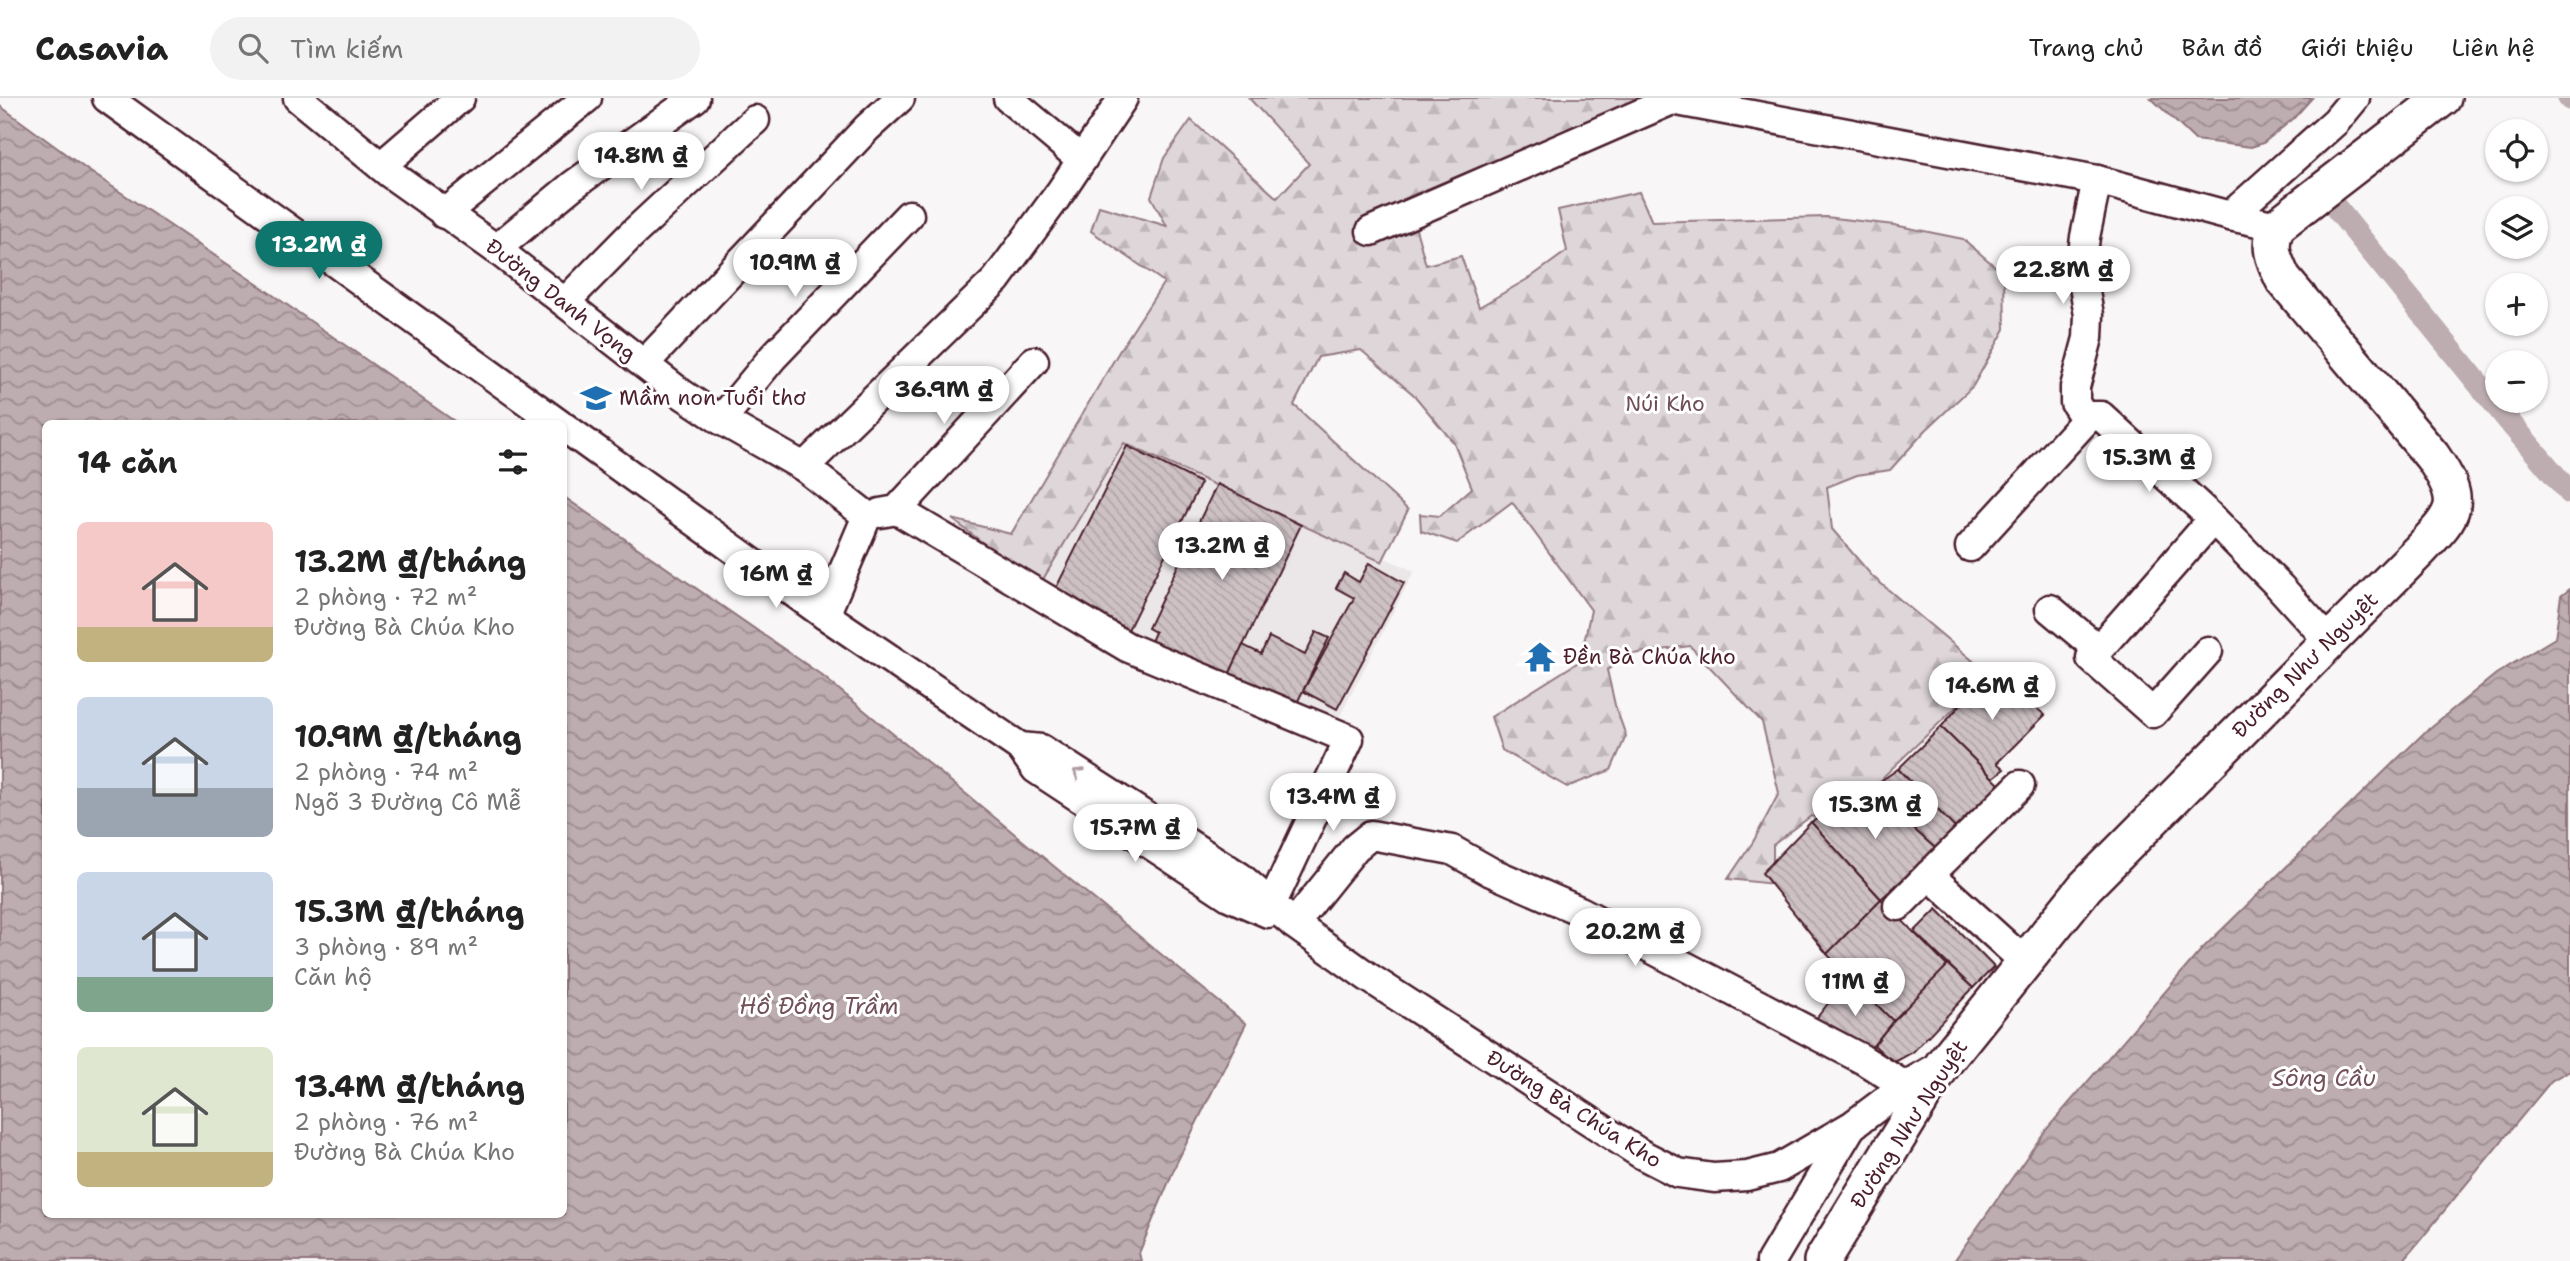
<!DOCTYPE html>
<html lang="vi">
<head>
<meta charset="utf-8">
<style>
  :root { --surface:#fff; --page:#f2f2f2; --text:#222; --muted:#767676; --line:#e0e0e0; --accent:#0f766e }
  body { margin:0; font-family:"Shantell Sans",sans-serif; background:var(--page); color:var(--text); height:100vh; display:flex; flex-direction:column; font-size:26px; white-space:nowrap }
  * { box-sizing:border-box; margin:0 }
  p { font-size:23px; color:var(--muted) }
  .icon { flex:none; width:38px; height:38px; fill:none; stroke:currentColor; stroke-width:2; stroke-linecap:round; stroke-linejoin:round }
  .map { position:relative; flex:1; overflow:hidden }
  .drawer { position:absolute; left:42px; top:322px; width:525px; height:798px; display:flex; flex-direction:column; background:var(--surface); border-radius:10px; box-shadow:0 2px 5px #0004 }
  .drawer>* { flex:none }
  .controls { position:absolute; left:2485px; top:21px; display:grid; gap:14px }
  .controls a { display:grid; place-items:center; width:63px; height:63px; border-radius:50%; background:var(--surface); box-shadow:0 2px 5px #0004; font-size:35px }
  .price { position:absolute; translate:-50% -60px; padding:0 16px; border-radius:24px; background:#fff; color:#222; font-size:23px; line-height:46px; filter:drop-shadow(0 2px 4px #0008) }
  .price::after { content:''; position:absolute; left:50%; top:42px; width:21px; height:16px; margin-left:-10px; background:inherit; clip-path:polygon(0 0,100% 0,50% 100%) }
  .price.active { background:var(--accent); color:#fff }
  ul { padding:0; list-style:none }
  li { display:flex; align-items:center; gap:21px; height:175px; padding:0 35px }
  li span { display:grid; place-items:center; flex:none; width:196px; height:140px; border-radius:10px; color:#555 }
  li>.icon { margin-inline-start:auto }
  span .icon { width:84px; height:84px; fill:#fffc; stroke-width:1 }
  li b { font-size:30px }
  h2 { display:flex; justify-content:space-between; align-items:center; height:84px; padding:0 35px; font-size:30px }
  header { display:flex; align-items:center; gap:42px; box-sizing:border-box; height:98px; padding:0 35px; background:var(--surface); border-bottom:2px solid var(--line) }
  header strong { font-size:33px }
  nav { display:flex; gap:38px; margin-inline-start:auto; font-size:24px }
  .search { width:490px; height:63px; background:var(--page); display:flex; align-items:center; gap:18px; box-sizing:border-box; padding:0 24px; border-radius:38px; color:var(--muted); font-size:26px }
  .map>svg:first-child { display:block }
  .built { fill:#ebe6e8 }
  .forest { fill:url(#forest-firs); stroke:#947a82; stroke-width:2 }
  .water { fill:url(#water-waves); stroke:#8f747b; stroke-width:2 }
  .lines { fill:none; stroke-linecap:round; stroke-linejoin:round }
  .canal { stroke:#bdadb0; stroke-width:23 }
  .building { fill:url(#building-back-hatch); stroke:#4a1f2b; stroke-width:2 }
  .minor-casing { stroke:#4a1f2b; stroke-width:33 }
  .major-casing { stroke:#4a1f2b; stroke-width:40 }
  .minor { stroke:#fff; stroke-width:28 }
  .major { stroke:#fff; stroke-width:35 }
  .oneway { stroke:#ae9aa0 }
  .labels { text-anchor:middle; stroke-width:6; stroke-linejoin:round; paint-order:stroke }
  .street-label { font-size:21px; fill:#4a1f2b; stroke:#fff }
  .poi-label { font-size:21px; fill:#4a1f2b; stroke:#fff; text-anchor:start }
  .park-label { font-size:21px; fill:#6f4d56; stroke:#fff }
  .water-label { font-size:23px; font-style:italic; fill:#72515a; stroke:#fff }
</style>
</head>
<body>
<header>
<strong>Casavia</strong>
<div class="search"><svg class="icon" aria-label="search" viewBox="0 0 24 24"><circle cx="10" cy="10" r="6"/><path d="M15 15l6 6"/></svg>Tìm kiếm</div>
<nav><a>Trang chủ</a><a>Bản đồ</a><a>Giới thiệu</a><a>Liên hệ</a></nav>
</header>
<div class="map">
<svg width="2570" height="1163" viewBox="0 0 2570 1163">
  <defs>
    <pattern id="forest-firs" width="22" height="20" patternUnits="userSpaceOnUse" patternTransform="scale(1.75)"><rect width="22" height="20" fill="#ded6d9"/><path d="M5 1l3.5 6h-7zM16 11l3.5 6h-7z" fill="#c0b7ba"/></pattern>
    <pattern id="water-waves" width="16" height="10" patternUnits="userSpaceOnUse" patternTransform="scale(1.75)"><rect width="16" height="10" fill="#bdadb0"/><path d="M0 5q4-4 8 0t8 0" fill="none" stroke="#9c8c8f"/></pattern>
    <pattern id="building-back-hatch" width="6" height="6" patternUnits="userSpaceOnUse" patternTransform="scale(1.75)"><rect width="6" height="6" fill="#cdc1c4"/><path d="M-1 5l2 2M0 0l6 6M5-1l2 2" fill="none" stroke="#b2a5a9"/></pattern>
  </defs>
  <rect width="100%" height="100%" fill="#f8f6f7"/>
  <filter id="ink" filterUnits="userSpaceOnUse"><feTurbulence type="fractalNoise" baseFrequency=".0143" numOctaves="2"/><feDisplacementMap in="SourceGraphic" scale="14" xChannelSelector="R" yChannelSelector="G"/><feConvolveMatrix kernelMatrix="1 2 1 2 8 2 1 2 1" color-interpolation-filters="sRGB"/></filter>
  <g filter="url(#ink)">
    <polygon class="built" points="1124,345 1414,473 1337,624 1143,553 1039,488"/>
    <polygon class="forest" points="1249,0 1645,0 1403,101 1416,131 1426,167 1461,158 1479,209 1531,179 1567,153 1558,112 1639,94 1652,124 1826,119 1894,127 1963,141 2004,176 2005,231 1973,288 1926,332 1890,372 1857,377 1827,389 1832,431 1872,478 1985,573 1974,592 1884,678 1865,711 1839,728 1811,718 1773,747 1773,786 1728,781 1753,744 1779,695 1762,624 1690,548 1632,556 1607,572 1615,607 1626,638 1611,672 1567,689 1502,652 1491,619 1580,563 1591,512 1512,404 1457,445 1421,433 1420,416 1440,418 1472,390 1454,345 1414,297 1361,252 1318,259 1294,307 1408,412 1382,464 1124,345 1039,488 952,421 1011,436 1120,252 1164,184 1091,133 1099,108 1167,128 1151,99 1164,60 1191,22 1277,100 1309,66"/>
    <g class="water">
      <polygon points="2151,0 2312,0 2293,21 2263,45 2251,49 2195,42"/>
      <polygon points="0,8 86,71 257,186 457,325 46,326 46,1116 564,1116 564,399 820,576 1246,926 1177,1064 1139,1155 1141,1163 0,1163"/>
      <polygon points="2570,491 2570,972 2551,983 2403,1163 1954,1163 2045,1033 2202,851 2426,633 2496,576 2555,540 2561,498"/>
    </g>
    <g class="lines">
      <g class="canal">
        <polyline points="2569,0 2570,1"/>
        <polyline points="2337,111 2512,327 2570,395"/>
      </g>
    </g>
    <g class="building">
      <polygon points="1127,348 1201,385 1122,544 1048,506"/>
      <polygon points="1217,386 1301,427 1226,583 1150,546 1155,534 1148,530"/>
      <polygon points="1369,465 1404,485 1337,611 1303,593 1354,500 1336,490 1344,475 1359,484"/>
      <polygon points="1316,534 1329,540 1294,611 1228,579 1243,547 1261,556 1269,539 1305,557"/>
      <polygon points="1990,573 2045,617 1997,665 2004,671 1993,680 1941,629"/>
      <polygon points="1941,629 2002,689 1956,731 1898,671"/>
      <polygon points="1898,671 1956,731 1936,751 1869,691"/>
      <polygon points="1869,691 1936,751 1881,801 1811,724 1850,704"/>
      <polygon points="1811,724 1881,801 1827,856 1762,775"/>
      <polygon points="1881,801 1948,869 1893,923 1827,856"/>
      <polygon points="1937,811 1994,869 1973,890 1914,834"/>
      <polygon points="1948,867 1973,890 1913,954 1893,965 1874,947 1893,923"/>
      <polygon points="1849,879 1893,923 1864,959 1815,922"/>
    </g>
    <g class="lines">
      <g class="minor-casing">
        <g id="minor">
          <polyline points="107,0 559,326"/>
          <polyline points="298,0 388,74 496,151 682,296 721,322 804,369 867,418"/>
          <polyline points="1008,0 1082,62"/>
          <polyline points="1670,0 1672,2 2097,82 2230,118 2277,128"/>
          <polyline points="381,68 460,0"/>
          <polyline points="444,116 587,0"/>
          <polyline points="2230,118 2336,23 2355,0"/>
          <polyline points="1371,133 1672,2"/>
          <polyline points="496,151 572,88 695,0"/>
          <polyline points="565,204 629,139 755,22"/>
          <polyline points="644,266 867,30 900,0"/>
          <polyline points="721,322 773,259 909,117"/>
          <polyline points="2086,322 2075,305 2075,289 2088,240 2089,217 2081,171 2085,139 2097,82"/>
          <polyline points="564,329 825,517 1020,649 1036,671 1229,798 1268,815"/>
          <polyline points="804,369 996,182 1061,93 1123,0"/>
          <polyline points="897,412 1127,549 1349,641 1271,807"/>
          <polyline points="880,415 897,412 1034,263"/>
          <polyline points="1970,449 2086,322 2091,318 2101,318 2213,421 2280,489 2329,543"/>
          <polyline points="2050,511 2098,551"/>
          <polyline points="825,517 867,418"/>
          <polyline points="2208,553 2153,615 2091,560 2213,421"/>
          <polyline points="1020,649 1041,651 1240,779 1294,826 1368,879 1641,1056 1678,1075 1714,1080 1747,1078 1779,1070 1853,1027 1905,988 1943,966"/>
          <polyline points="2020,687 1929,777 2025,864"/>
          <polyline points="1898,808 1929,777"/>
          <polyline points="1294,826 1355,750 1371,737 1452,752 1491,774 1580,813 1862,961 1905,988"/>
          <polyline points="1771,1163 1851,1029"/>
        </g>
      </g>
      <g class="major-casing">
        <path id="major" d="M1822 1163 1943 966 2085 789 2419 453C2456 414 2465 406 2432 358L2283 181C2274 162 2267 148 2277 128L2443 0"/>
      </g>
      <use href="#minor" class="minor"/>
      <use href="#major" class="major"/>
    </g>
    <defs><path id="oneway-chevron" d="M-2-3.5L2.5 0L-2 3.5" fill="none" stroke-width="1.6" stroke-linecap="round" stroke-linejoin="round" transform="scale(1.75)"/></defs>
    <use class="oneway" href="#oneway-chevron" transform="translate(1078 675) rotate(-147)"/>
  </g>
  <defs>
    <g id="school-bare" transform="scale(2.415)"><path d="M0-5L7-2L0 1L-7-2ZM-4 1L0 2.5L4 1V4Q0 6-4 4Z" fill="#1f6fb2" stroke="#fff" stroke-width="2.5" paint-order="stroke"/></g>
    <g id="temple-bare" transform="scale(2.415)"><path d="M0-6L5-2H3V0L6.5 2.5H4V6H1.5V3h-3V6H-4V2.5H-6.5L-3 0V-2H-5Z" fill="#1f6fb2" stroke="#fff" stroke-width="2.5" paint-order="stroke"/></g>
  </defs>
  <g fill-rule="evenodd">
    <use href="#school-bare" x="596" y="300"/>
    <use href="#temple-bare" x="1540" y="559"/>
  </g>
  <g class="labels">
    <g class="street-label">
      <text transform="translate(561 202) rotate(38)" y="7">Đường Danh Vọng</text>
      <text transform="translate(2305 567) rotate(-45)" y="7">Đường Như Nguyệt</text>
      <text transform="translate(1574 1011) rotate(32)" y="7">Đường Bà Chúa Kho</text>
      <text transform="translate(1909 1026) rotate(-57)" y="7">Đường Như Nguyệt</text>
    </g>
    <g class="poi-label">
      <text x="619" y="307">Mầm non Tuổi thơ</text>
      <text x="1563" y="566">Đền Bà Chúa kho</text>
    </g>
    <g class="park-label">
      <text x="1665" y="313">Núi Kho</text>
    </g>
    <g class="water-label">
      <text x="819" y="916">Hồ Đồng Trầm</text>
      <text x="2324" y="988">Sông Cầu</text>
    </g>
  </g>
</svg>
<div class="controls">
<a><svg class="icon" aria-label="locate" viewBox="0 0 24 24"><circle cx="12" cy="12" r="6"/><path d="M12 2v4M12 18v4M2 12h4M18 12h4"/></svg></a>
<a><svg class="icon" aria-label="layers" viewBox="0 0 24 24"><path d="M12 4l9 5-9 5-9-5zM3 14l9 5 9-5"/></svg></a>
<a>+</a>
<a>−</a>
</div>
<b class="price" style="left:641px;top:94px">14.8M ₫</b>
<b class="price active" style="left:319px;top:183px">13.2M ₫</b>
<b class="price" style="left:795px;top:201px">10.9M ₫</b>
<b class="price" style="left:2063px;top:208px">22.8M ₫</b>
<b class="price" style="left:944px;top:328px">36.9M ₫</b>
<b class="price" style="left:2149px;top:396px">15.3M ₫</b>
<b class="price" style="left:1222px;top:484px">13.2M ₫</b>
<b class="price" style="left:776px;top:512px">16M ₫</b>
<b class="price" style="left:1992px;top:624px">14.6M ₫</b>
<b class="price" style="left:1333px;top:735px">13.4M ₫</b>
<b class="price" style="left:1875px;top:743px">15.3M ₫</b>
<b class="price" style="left:1135px;top:766px">15.7M ₫</b>
<b class="price" style="left:1635px;top:870px">20.2M ₫</b>
<b class="price" style="left:1855px;top:920px">11M ₫</b>
<section class="drawer">
<h2>14 căn<svg class="icon" aria-label="filters" viewBox="0 0 24 24"><path d="M4 7h16M4 17h16"/><circle cx="9" cy="7" r="2"/><circle cx="15" cy="17" r="2"/></svg></h2>
<ul>
<li><span style="background:linear-gradient(#f6c9c9 75%,#c2b280 0)"><svg class="icon" aria-label="home" viewBox="0 0 24 24"><path d="M3 11l9-7 9 7M6 9v11h12V9"/></svg></span><div><b>13.2M ₫/tháng</b><p>2 phòng · 72 m²</p><p>Đường Bà Chúa Kho</p></div></li>
<li><span style="background:linear-gradient(#c9d6e8 65%,#9aa5b1 0)"><svg class="icon" aria-label="home" viewBox="0 0 24 24"><path d="M3 11l9-7 9 7M6 9v11h12V9"/></svg></span><div><b>10.9M ₫/tháng</b><p>2 phòng · 74 m²</p><p>Ngõ 3 Đường Cô Mễ</p></div></li>
<li><span style="background:linear-gradient(#c9d6e8 75%,#7fa58c 0)"><svg class="icon" aria-label="home" viewBox="0 0 24 24"><path d="M3 11l9-7 9 7M6 9v11h12V9"/></svg></span><div><b>15.3M ₫/tháng</b><p>3 phòng · 89 m²</p><p>Căn hộ</p></div></li>
<li><span style="background:linear-gradient(#dfe7d0 75%,#c2b280 0)"><svg class="icon" aria-label="home" viewBox="0 0 24 24"><path d="M3 11l9-7 9 7M6 9v11h12V9"/></svg></span><div><b>13.4M ₫/tháng</b><p>2 phòng · 76 m²</p><p>Đường Bà Chúa Kho</p></div></li>
</ul>
</section>
</div>
</body>
</html>
